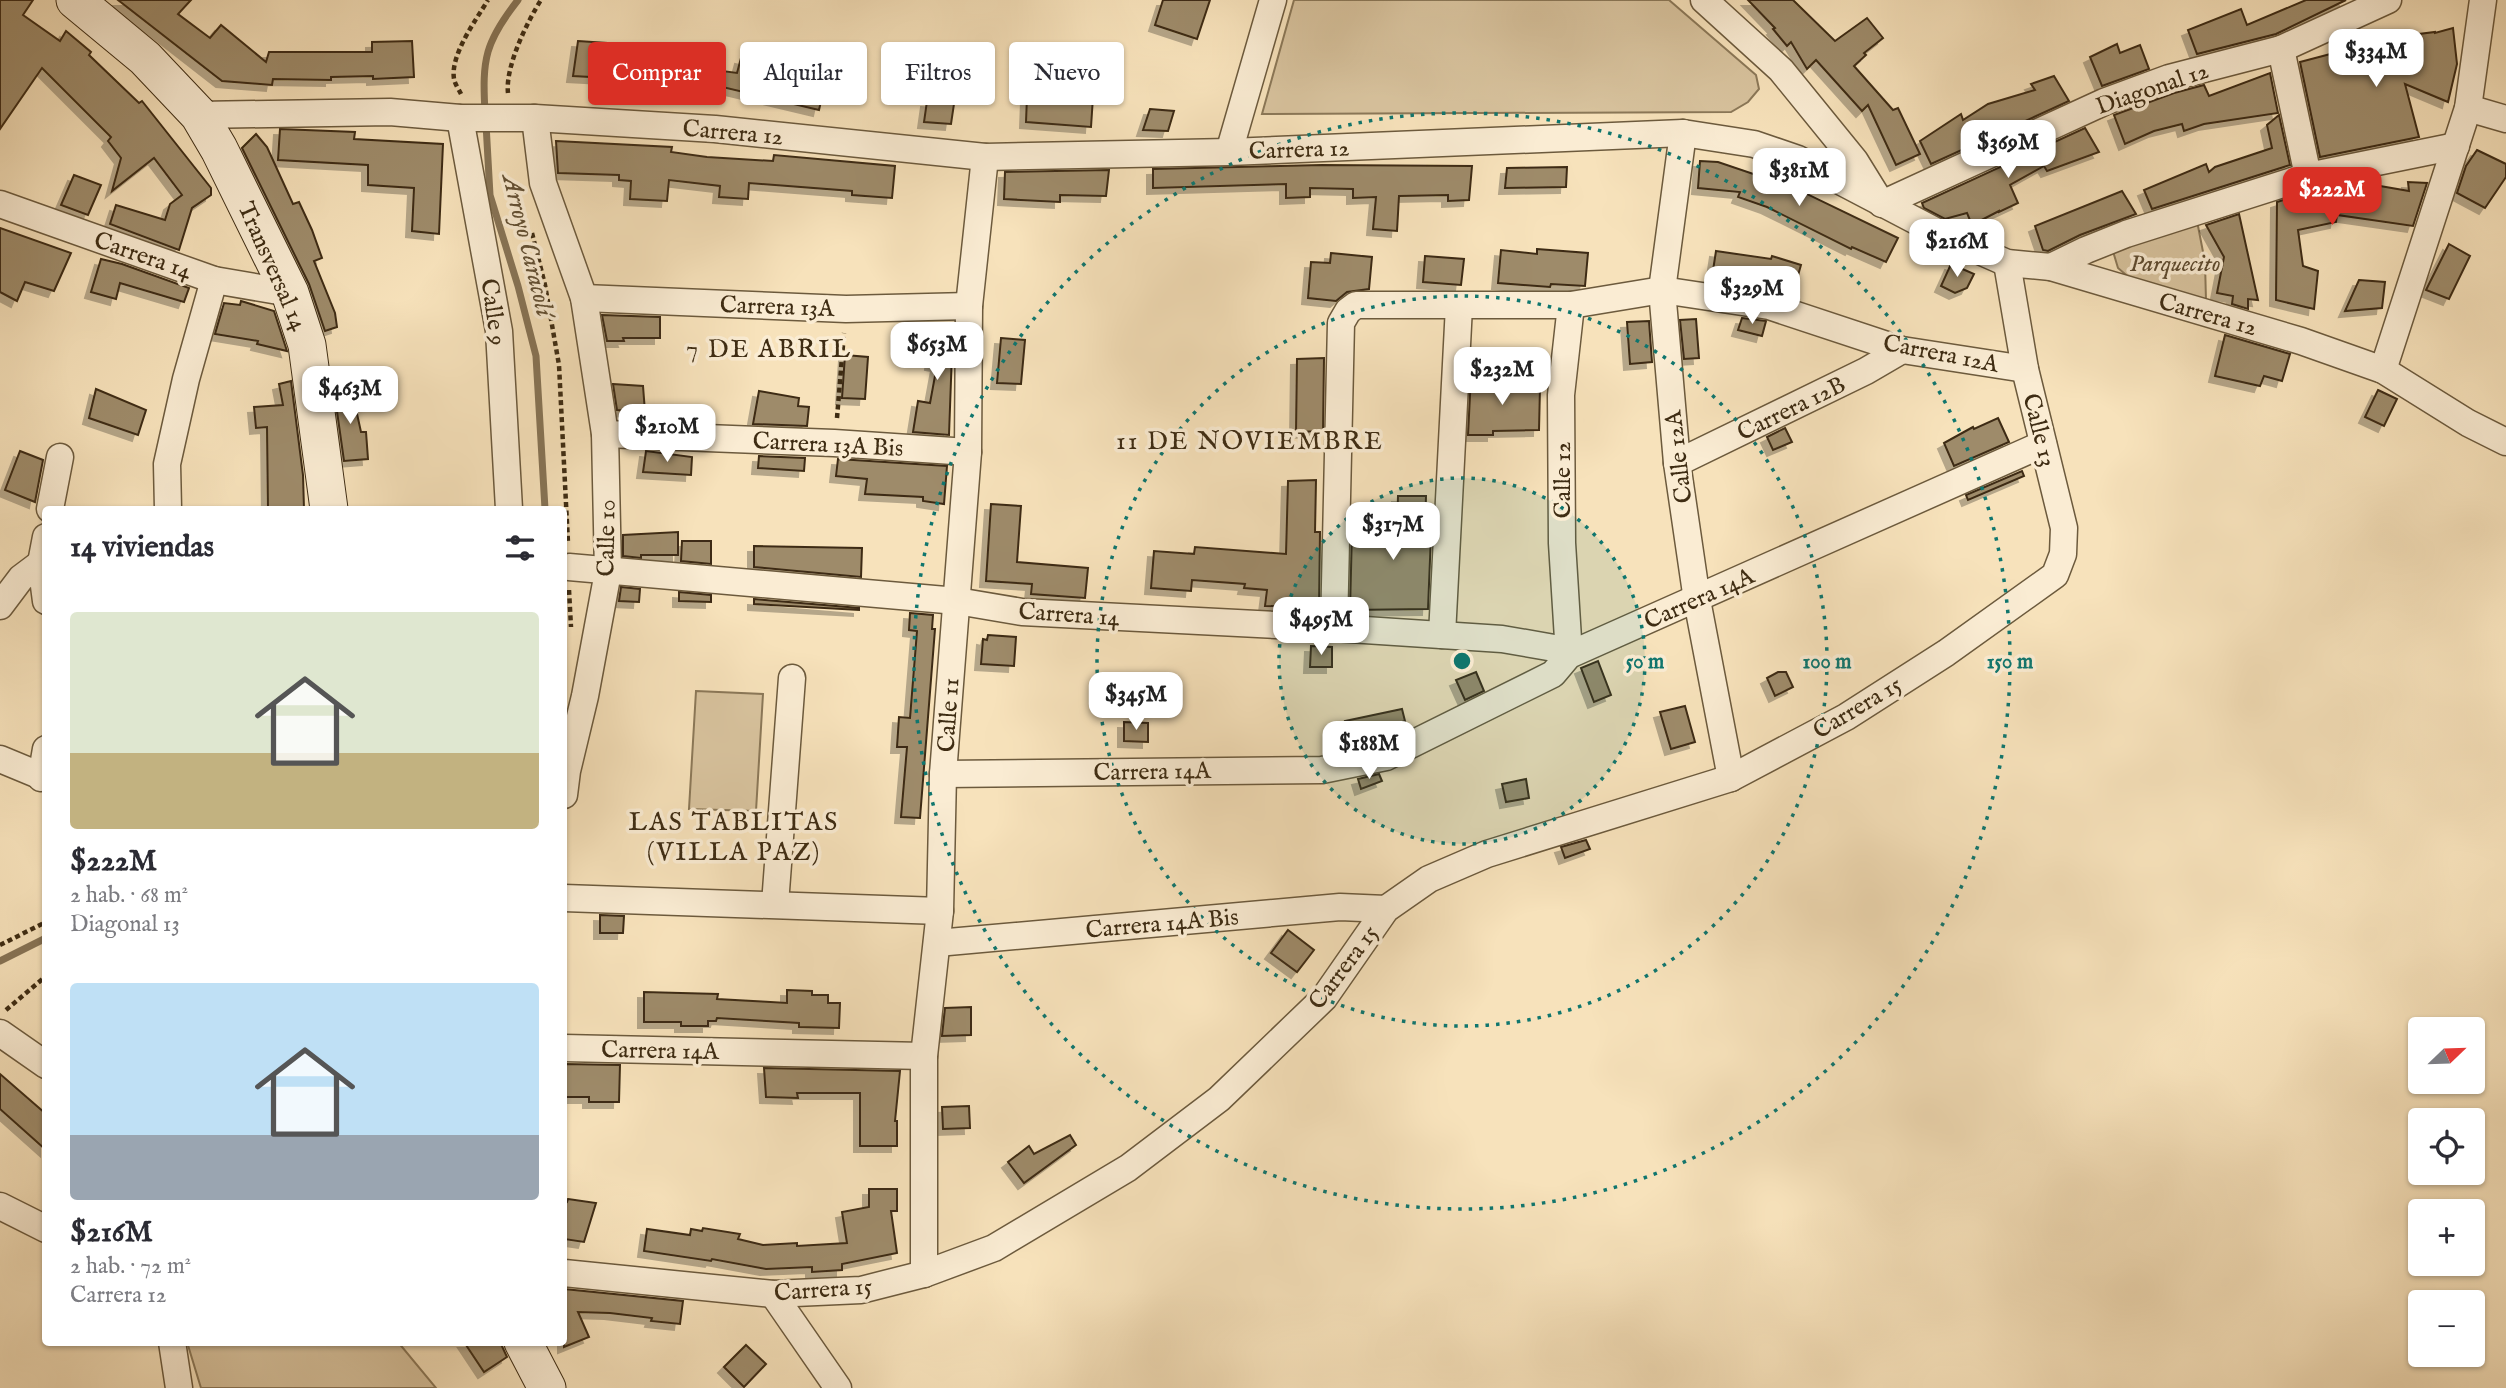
<!DOCTYPE html>
<html lang="es">
<head>
<meta charset="utf-8">
<style>
  :root { --surface:#fff; --page:#f2f2f3; --text:#2b2b33; --muted:#7c7c81; --accent:#d93025 }
  body { margin:0; font-family:"IM FELL English",serif; background:var(--page); color:var(--text); height:100vh; display:flex; flex-direction:column; font-size:26px; white-space:nowrap }
  * { box-sizing:border-box; margin:0 }
  p { font-size:23px; color:var(--muted) }
  .icon { flex:none; width:38px; height:38px; fill:none; stroke:currentColor; stroke-width:2; stroke-linecap:round; stroke-linejoin:round }
  .map { position:relative; flex:1; overflow:hidden }
  .details { position:absolute; left:42px; top:506px; width:525px; height:840px; display:flex; flex-direction:column; background:var(--surface); border-radius:7px; box-shadow:0 2px 5px #0004 }
  .details>* { flex:none }
  .guide { position:absolute; left:588px; top:42px; width:665px; height:63px; display:flex; gap:14px }
  .needle { width:46px; rotate:67deg }
  .controls { position:absolute; left:2408px; top:1017px; display:grid; gap:14px }
  .controls a { display:grid; place-items:center; width:77px; height:77px; border-radius:7px; background:var(--surface); box-shadow:0 2px 5px #0004; font-size:35px }
  .price { position:absolute; translate:-50% -60px; padding:0 16px; border-radius:14px; background:#fff; color:#222; font-size:23px; line-height:46px; filter:drop-shadow(0 2px 4px #0008) }
  .price::after { content:''; position:absolute; left:50%; top:42px; width:21px; height:16px; margin-left:-10px; background:inherit; clip-path:polygon(0 0,100% 0,50% 100%) }
  .price.active { background:var(--accent); color:#fff }
  ul { padding:0; list-style:none }
  li { display:grid; align-content:center; gap:14px; height:371px; padding:0 28px }
  li span { display:grid; place-items:center; height:217px; border-radius:7px; color:#555 }
  li>.icon { margin-inline-start:auto }
  span .icon { width:126px; height:126px; fill:#fffc; stroke-width:1 }
  li b { font-size:30px }
  h2 { display:flex; justify-content:space-between; align-items:center; height:84px; padding:0 28px; font-size:30px }
  .chip { padding:0 24px; border-radius:7px; background:var(--surface); box-shadow:0 2px 5px #0004; font-size:24px; line-height:63px }
  .chip.active { background:var(--accent); color:#fff }
  .map>svg:first-child { display:block }
  .green { fill:#d8c39e; stroke:#8b7858; stroke-width:2 }
  .lines { fill:none; stroke-linecap:round; stroke-linejoin:round }
  .stream { stroke:#877456; stroke-width:7 }
  .building { fill:#9e8b6a; stroke:#3e2c13; stroke-width:2; filter:url(#shadow) }
  .street-casing { stroke:#6c5a3d; stroke-width:29 }
  .secondary-casing { stroke:#3e2c13; stroke-width:39 }
  .path { stroke:#3e2c13; stroke-width:4.5; stroke-dasharray:5 3.5; stroke-linecap:butt }
  .street { stroke:#faecd3; stroke-width:26 }
  .secondary { stroke:#faecd3; stroke-width:37 }
  .ring { fill:none; stroke:#0f766e; stroke-width:3.5; stroke-dasharray:3.5 7 }
  .labels { text-anchor:middle; stroke-width:7; stroke-linejoin:round; paint-order:stroke }
  .street-label { font-size:24px; fill:#3e2c13; stroke:#faecd3 }
  .park-label { font-size:24px; font-style:italic; fill:#5d4a2f; stroke:#faecd3 }
  .water-label { font-size:26px; font-style:italic; fill:#635034; stroke:#faecd3 }
  .neighbourhood-label { font-size:26px; letter-spacing:2px; fill:#3e2c13; stroke:#faecd3 }
  .centre { fill:#0f766e; stroke:#faecd3; stroke-width:3.5 }
  .ring-label { font-size:21px; text-anchor:middle; font-weight:bold; fill:#0f766e; stroke:#faecd3; stroke-width:7; stroke-linejoin:round; paint-order:stroke }
</style>
</head>
<body>
<div class="map">
<svg width="2506" height="1388" viewBox="0 0 2506 1388">
  <defs>
    <filter id="shadow"><feDropShadow dx="-6" dy="6" stdDeviation="0" flood-color="#0004"/></filter>
  </defs>
  <rect width="100%" height="100%" fill="#f7e2bb"/>
  <filter id="stains"><feTurbulence type="fractalNoise" baseFrequency=".00286" numOctaves="4"/><feColorMatrix values="0 0 0 0 .2 0 0 0 0 .09 0 0 0 0 .02 0 0 0 .5 -.17"/></filter>
  <radialGradient id="worn" r=".72"><stop offset=".6" stop-color="#630" stop-opacity="0"/><stop offset="1" stop-color="#630" stop-opacity=".3"/></radialGradient>
  <g class="green">
    <polygon points="1294,0 1669,0 1756,75 1759,89 1748,102 1731,112 1262,114"/>
    <polygon points="2197,221 2205,262 2206,301 2132,280 2118,268 2112,248 2172,233"/>
    <polygon points="696,691 763,694 756,811 689,809"/>
    <polygon points="187,1342 398,1342 436,1388 201,1388"/>
  </g>
  <g class="lines">
    <g class="stream">
      <path d="M485 112C482 59 485 42 518 0"/>
      <polyline points="486,124 490,195 518,286 536,356 545,509"/>
      <polyline points="0,961 46,938"/>
    </g>
  </g>
  <g class="building">
    <polygon points="0,0 33,0 23,15 60,41 66,31 91,52 89,55 139,103 142,101 211,188 211,195 192,208 179,250 110,224 116,205 165,220 170,204 182,195 154,158 112,191 121,158 108,141 111,137 42,68 0,129"/>
    <polygon points="118,0 191,0 178,14 210,38 221,25 266,62 269,52 372,52 372,42 412,41 414,77 373,79 373,76 331,77 331,80 273,79 272,85 222,81"/>
    <polygon points="1163,0 1210,0 1197,39 1155,25"/>
    <polygon points="1748,0 1793,0 1835,41 1867,18 1883,38 1864,53 1866,55 1854,66 1893,110 1898,108 1920,154 1896,165 1868,105 1862,111 1816,60 1807,69 1791,42 1787,46 1773,29 1775,28"/>
    <polygon points="2306,0 2346,0 2276,34 2197,54 2188,30 2241,9 2247,25"/>
    <polygon points="2453,28 2457,64 2448,102 2405,84 2419,137 2320,157 2300,62 2395,37 2435,32 2435,33"/>
    <polygon points="578,41 666,47 663,81 573,76"/>
    <polygon points="2117,44 2120,53 2140,45 2149,69 2102,86 2090,57"/>
    <polygon points="808,46 828,50 819,87 824,88 819,110 697,81 700,68 737,73 741,58 766,64 765,67 801,75"/>
    <polygon points="1028,70 1058,74 1056,95 1093,97 1091,127 1026,122"/>
    <polygon points="2270,73 2278,113 2204,124 2184,131 2182,124 2154,131 2125,144 2114,115 2174,93 2204,85 2209,96"/>
    <polygon points="2054,76 2069,101 1931,164 1920,141 1961,114 1963,120 1988,104 2035,90 2031,84"/>
    <polygon points="927,101 954,104 951,124 924,122"/>
    <polygon points="1150,109 1174,111 1168,131 1143,130"/>
    <polygon points="2279,115 2290,165 2152,209 2144,190 2206,164 2209,172 2215,167 2272,148 2267,125"/>
    <polygon points="2085,128 2099,152 2047,171 2044,166 2010,185 2018,203 1999,212 1999,211 1972,225 1967,213 1945,219 1924,208 1922,203"/>
    <polygon points="280,129 355,132 354,139 443,144 439,234 412,231 414,188 368,185 368,165 278,160"/>
    <polygon points="256,134 267,147 293,204 299,202 312,230 322,258 314,261 335,313 337,327 325,331 309,284 242,148"/>
    <polygon points="556,141 672,147 671,152 707,157 773,161 774,155 895,166 892,198 852,195 852,191 749,183 748,199 719,197 720,186 669,180 667,201 630,199 631,181 619,180 619,175 558,173"/>
    <polygon points="2477,150 2506,164 2506,177 2485,208 2457,193 2466,166"/>
    <polygon points="1700,161 1718,162 1777,182 1778,180 1898,238 1886,262 1852,247 1851,249 1767,207 1738,197 1740,192 1698,188"/>
    <polygon points="1322,165 1472,166 1469,200 1448,201 1448,195 1399,196 1397,231 1373,229 1376,197 1353,198 1353,189 1310,188 1310,197 1286,198 1286,184 1153,188 1153,169"/>
    <polygon points="1567,167 1566,187 1505,188 1507,168"/>
    <polygon points="1109,170 1106,196 1060,195 1060,202 1004,199 1005,172"/>
    <polygon points="74,175 101,185 88,215 61,205"/>
    <polygon points="2357,182 2409,191 2408,182 2427,183 2413,226 2337,215 2336,222 2298,230 2303,266 2318,271 2314,309 2276,300 2277,202 2312,191"/>
    <polygon points="2122,191 2136,214 2080,235 2048,251 2043,250 2035,226"/>
    <polygon points="2239,214 2258,300 2248,299 2248,309 2232,304 2233,296 2217,293 2224,257 2206,225"/>
    <polygon points="0,228 71,253 54,291 25,282 17,301 0,292"/>
    <polygon points="2449,244 2470,256 2449,299 2426,290"/>
    <polygon points="1537,249 1588,253 1585,286 1551,284 1550,287 1498,283 1501,250 1537,254"/>
    <polygon points="1716,251 1771,259 1772,256 1801,265 1793,293 1775,287 1774,291 1750,287 1752,283 1712,277"/>
    <polygon points="1331,253 1372,257 1369,289 1347,292 1336,301 1308,298 1311,262 1330,263"/>
    <polygon points="1425,256 1464,259 1461,285 1423,282"/>
    <polygon points="101,259 122,264 189,288 184,302 120,283 116,299 91,292"/>
    <polygon points="1951,264 1974,274 1967,288 1955,293 1941,286"/>
    <polygon points="2359,280 2385,282 2382,308 2345,311"/>
    <polygon points="241,301 274,311 287,351 257,344 258,341 215,334 224,303 240,305"/>
    <polygon points="602,315 660,317 660,338 623,338 624,341 607,341"/>
    <polygon points="1742,318 1766,321 1762,336 1738,330"/>
    <polygon points="1696,319 1699,358 1684,359 1680,320"/>
    <polygon points="1649,321 1652,362 1630,364 1627,322"/>
    <polygon points="925,323 953,325 949,435 913,432 918,401 930,403 937,365 931,364 933,350 923,349"/>
    <polygon points="2225,335 2290,354 2282,381 2264,376 2260,386 2215,376"/>
    <polygon points="1001,338 1025,340 1021,384 997,383"/>
    <polygon points="845,355 868,357 865,399 842,398"/>
    <polygon points="1324,358 1323,431 1296,432 1297,359"/>
    <polygon points="1497,375 1497,388 1540,387 1539,430 1493,431 1493,435 1468,435 1471,376"/>
    <polygon points="291,381 303,475 304,509 268,509 267,427 256,428 254,407 283,405 279,384"/>
    <polygon points="341,382 344,393 352,391 361,432 366,432 368,459 344,461 333,383"/>
    <polygon points="613,384 643,386 645,412 617,410"/>
    <polygon points="96,389 146,410 138,435 89,418"/>
    <polygon points="2378,390 2397,399 2384,426 2365,417"/>
    <polygon points="759,391 799,398 798,406 809,407 807,426 753,424"/>
    <polygon points="1998,418 2009,442 1954,466 1944,443 1973,427 1974,429"/>
    <polygon points="1785,428 1792,442 1773,450 1767,437"/>
    <polygon points="20,451 43,460 35,502 5,490"/>
    <polygon points="646,451 692,457 691,475 643,472"/>
    <polygon points="759,456 805,458 804,471 758,468"/>
    <polygon points="838,459 947,466 944,504 923,501 923,497 865,494 867,479 836,476"/>
    <polygon points="2022,471 2024,476 1968,500 1966,495"/>
    <polygon points="1316,480 1315,532 1320,532 1319,607 1265,606 1267,590 1244,588 1245,584 1192,580 1191,591 1151,588 1154,551 1194,554 1195,547 1286,554 1288,481"/>
    <polygon points="1398,496 1426,496 1425,531 1430,531 1431,535 1428,609 1350,610 1352,531 1397,530"/>
    <polygon points="991,504 1021,506 1017,562 1088,568 1085,598 1031,594 1032,584 986,581"/>
    <polygon points="678,532 678,555 641,555 641,558 623,556 623,535"/>
    <polygon points="682,541 711,541 711,564 681,561"/>
    <polygon points="754,546 862,548 861,577 754,567"/>
    <polygon points="621,587 640,589 639,602 619,601"/>
    <polygon points="679,592 711,595 711,602 679,601"/>
    <polygon points="754,599 859,608 859,610 754,604"/>
    <polygon points="910,613 933,615 932,629 935,629 920,818 901,817 907,747 897,747 899,717 910,718 917,631 909,630"/>
    <polygon points="988,635 1016,637 1014,666 981,664 983,639 987,640"/>
    <polygon points="1311,646 1332,647 1332,667 1310,667"/>
    <polygon points="1598,661 1611,695 1594,702 1581,668"/>
    <polygon points="1476,672 1484,691 1465,700 1456,680"/>
    <polygon points="1778,672 1786,672 1793,687 1775,696 1767,678"/>
    <polygon points="1685,706 1695,742 1671,749 1660,712"/>
    <polygon points="1402,709 1405,721 1350,741 1345,721"/>
    <polygon points="1124,722 1148,723 1148,742 1124,741"/>
    <polygon points="1379,774 1382,781 1361,789 1358,779"/>
    <polygon points="1526,779 1529,798 1506,802 1502,784"/>
    <polygon points="1586,840 1590,849 1565,858 1561,847"/>
    <polygon points="600,915 624,916 623,933 600,933"/>
    <polygon points="1288,930 1314,950 1297,972 1271,953"/>
    <polygon points="787,990 812,991 812,995 828,995 828,1003 840,1003 839,1028 799,1027 799,1023 717,1018 716,1021 708,1021 708,1026 681,1026 681,1022 644,1022 644,992 718,994 717,999 787,1003"/>
    <polygon points="971,1007 971,1035 942,1036 945,1008"/>
    <polygon points="564,1064 620,1065 619,1102 589,1102 589,1097 564,1097"/>
    <polygon points="764,1068 900,1071 895,1121 897,1121 897,1146 860,1146 860,1093 797,1093 798,1098 766,1097"/>
    <polygon points="0,1074 46,1114 46,1150 0,1109"/>
    <polygon points="969,1106 970,1128 943,1129 942,1107"/>
    <polygon points="1070,1135 1076,1145 1024,1183 1008,1162 1029,1146 1034,1154"/>
    <polygon points="869,1189 897,1189 897,1211 891,1211 897,1253 842,1264 842,1270 812,1272 812,1267 766,1269 712,1259 711,1261 644,1251 647,1229 690,1235 691,1229 702,1231 703,1228 740,1234 738,1239 763,1245 797,1243 797,1246 847,1243 842,1212 869,1207"/>
    <polygon points="568,1199 596,1203 584,1242 564,1239 564,1201 567,1202"/>
    <polygon points="564,1289 683,1301 680,1324 651,1321 652,1318 610,1313 578,1312 589,1337 564,1347"/>
    <polygon points="464,1342 500,1342 507,1357 484,1372"/>
    <polygon points="746,1345 766,1364 744,1387 724,1367"/>
  </g>
  <g class="lines">
    <g class="street-casing">
      <g id="street">
        <polyline points="1704,0 1781,70 1855,161 1881,203"/>
        <polyline points="2281,49 2308,176"/>
        <polyline points="2468,108 2506,119"/>
        <polyline points="199,115 390,112 460,118 535,118 715,129 985,157 1229,152 1683,133 1754,144 1798,159 1943,235 2007,263 2051,267 2301,341 2383,370 2468,423 2506,442"/>
        <polyline points="460,118 499,331 509,509"/>
        <polyline points="535,118 543,183 584,298 605,434 608,572 585,696 567,771 564,795"/>
        <polyline points="1683,133 1662,290 1677,463 1697,600 1731,778"/>
        <polyline points="1229,152 1273,0"/>
        <polyline points="0,204 214,280 290,293"/>
        <polyline points="1882,204 2104,102 2169,78 2281,49 2388,0"/>
        <polyline points="2051,267 2086,250 2126,234 2308,176 2456,146"/>
        <polyline points="584,298 846,309 969,306"/>
        <polyline points="2383,370 2468,108 2483,0"/>
        <polyline points="605,434 834,443 968,452"/>
        <polyline points="1677,463 1866,371 1902,350"/>
        <polyline points="50,509 60,457"/>
        <polyline points="168,509 167,464 186,379 214,280"/>
        <polyline points="46,537 41,563 46,601"/>
        <polyline points="569,567 957,601 1022,612 1334,628 1502,639 1554,648 1569,655 1562,543 1561,395 1571,305"/>
        <polyline points="0,606 21,578 41,563"/>
        <polyline points="1334,628 1341,323 1348,311 1356,305 1571,305 1662,290 1769,306 1902,350 2025,369"/>
        <polyline points="1442,635 1459,306"/>
        <polyline points="0,759 46,778"/>
        <polyline points="943,774 1322,770 1386,757 1553,674 1569,655 2043,444"/>
        <polyline points="41,778 46,749"/>
        <polyline points="564,898 940,911"/>
        <polyline points="775,904 792,678"/>
        <polyline points="937,943 1340,907 1386,909"/>
        <polyline points="0,1033 46,1065"/>
        <polyline points="564,1048 924,1056"/>
        <polyline points="0,1206 46,1229"/>
        <polyline points="564,1273 773,1294 861,1290 924,1274 994,1248 1128,1168 1219,1099 1324,998 1386,909 1429,879 1487,854 1731,778 1846,717 1946,653 2055,575 2063,554 2064,528 2025,369 2007,263"/>
        <polyline points="924,1274 924,1056 940,911 943,774 968,452 969,306 985,157"/>
        <polyline points="773,1294 838,1388"/>
        <polyline points="172,1342 179,1388"/>
      </g>
    </g>
    <g class="secondary-casing">
      <g id="secondary">
        <polyline points="75,0 145,58 199,115 219,149 290,293 307,345 329,509"/>
        <polyline points="523,1342 547,1388"/>
      </g>
    </g>
    <g class="path">
      <path d="M508 93C505 67 527 22 541 0"/>
      <path d="M461 94C459 90 455 84 454 79 450 55 476 20 488 0"/>
      <polyline points="532,233 545,285 559,365 568,543"/>
      <polyline points="837,418 844,333"/>
      <polyline points="569,590 571,627"/>
      <polyline points="0,945 46,922"/>
      <polyline points="6,1010 46,976"/>
    </g>
    <use href="#street" class="street"/>
    <use href="#secondary" class="secondary"/>
  </g>
  <circle cx="1462" cy="661" r="183" fill="#0f766e" fill-opacity=".12"/>
  <g class="ring">
    <circle cx="1462" cy="661" r="183"/>
    <circle cx="1462" cy="661" r="365"/>
    <circle cx="1462" cy="661" r="548"/>
  </g>
  <g class="labels">
    <g class="street-label">
      <text transform="translate(2152 88) rotate(-19)" y="8">Diagonal 12</text>
      <text transform="translate(733 132) rotate(5)" y="8">Carrera 12</text>
      <text transform="translate(1299 149) rotate(-2)" y="8">Carrera 12</text>
      <text transform="translate(143 255) rotate(19)" y="8">Carrera 14</text>
      <text transform="translate(273 266) rotate(66)" y="8">Transversal 14</text>
      <text transform="translate(777 306) rotate(2)" y="8">Carrera 13A</text>
      <text transform="translate(494 312) rotate(82)" y="8">Calle 9</text>
      <text transform="translate(2208 314) rotate(16)" y="8">Carrera 12</text>
      <text transform="translate(1941 353) rotate(11)" y="8">Carrera 12A</text>
      <text transform="translate(1791 408) rotate(-26)" y="8">Carrera 12B</text>
      <text transform="translate(2040 430) rotate(76)" y="8">Calle 13</text>
      <text transform="translate(828 444) rotate(3)" y="8">Carrera 13A Bis</text>
      <text transform="translate(1678 457) rotate(-97)" y="8">Calle 12A</text>
      <text transform="translate(1562 480) rotate(-90)" y="8">Calle 12</text>
      <text transform="translate(606 538) rotate(-89)" y="8">Calle 10</text>
      <text transform="translate(1699 598) rotate(-24)" y="8">Carrera 14A</text>
      <text transform="translate(1069 614) rotate(4)" y="8">Carrera 14</text>
      <text transform="translate(1857 707) rotate(-31)" y="8">Carrera 15</text>
      <text transform="translate(948 715) rotate(-86)" y="8">Calle 11</text>
      <text transform="translate(1152 771) rotate(-1)" y="8">Carrera 14A</text>
      <text transform="translate(1162 923) rotate(-5)" y="8">Carrera 14A Bis</text>
      <text transform="translate(1343 967) rotate(-53)" y="8">Carrera 15</text>
      <text transform="translate(660 1050) rotate(1)" y="8">Carrera 14A</text>
      <text transform="translate(823 1289) rotate(-4)" y="8">Carrera 15</text>
    </g>
    <g class="park-label">
      <text x="2175" y="271">Parquecito</text>
    </g>
    <g class="water-label">
      <text transform="translate(529 245) rotate(76)" y="9">Arroyo Caracolí</text>
    </g>
    <g class="neighbourhood-label">
      <text x="769" y="357">7 DE ABRIL</text>
      <text x="1250" y="449">11 DE NOVIEMBRE</text>
      <text x="734" y="830">LAS TABLITAS<tspan x="734" dy="30">(VILLA PAZ)</tspan></text>
    </g>
  </g>
  <circle cx="1462" cy="661" r="10" class="centre"/>
  <g class="ring-label">
    <text x="1645" y="668">50 m</text>
    <text x="1827" y="668">100 m</text>
    <text x="2010" y="668">150 m</text>
  </g>
  <rect width="100%" height="100%" filter="url(#stains)"/>
  <rect width="100%" height="100%" fill="url(#worn)"/>
</svg>
<div class="controls">
<a><svg class="needle" viewBox="-14 -14 28 28"><path d="M0-13l5 13h-10z" fill="#e53935"/><path d="M0 13l5-13h-10z" fill="#7c7c81"/></svg></a>
<a><svg class="icon" aria-label="locate" viewBox="0 0 24 24"><circle cx="12" cy="12" r="6"/><path d="M12 2v4M12 18v4M2 12h4M18 12h4"/></svg></a>
<a>+</a>
<a>−</a>
</div>
<b class="price" style="left:2376px;top:89px">$334M</b>
<b class="price" style="left:2008px;top:180px">$369M</b>
<b class="price" style="left:1799px;top:208px">$381M</b>
<b class="price active" style="left:2332px;top:227px">$222M</b>
<b class="price" style="left:1957px;top:279px">$216M</b>
<b class="price" style="left:1752px;top:326px">$329M</b>
<b class="price" style="left:937px;top:382px">$653M</b>
<b class="price" style="left:1502px;top:407px">$232M</b>
<b class="price" style="left:350px;top:426px">$463M</b>
<b class="price" style="left:667px;top:464px">$210M</b>
<b class="price" style="left:1393px;top:562px">$317M</b>
<b class="price" style="left:1321px;top:657px">$495M</b>
<b class="price" style="left:1136px;top:732px">$345M</b>
<b class="price" style="left:1369px;top:781px">$188M</b>
<div class="guide">
<a class="chip active">Comprar</a>
<a class="chip">Alquilar</a>
<a class="chip">Filtros</a>
<a class="chip">Nuevo</a>
</div>
<section class="details">
<h2>14 viviendas<svg class="icon" aria-label="filters" viewBox="0 0 24 24"><path d="M4 7h16M4 17h16"/><circle cx="9" cy="7" r="2"/><circle cx="15" cy="17" r="2"/></svg></h2>
<ul>
<li><span style="background:linear-gradient(#dfe7d0 65%,#c2b280 0)"><svg class="icon" aria-label="home" viewBox="0 0 24 24"><path d="M3 11l9-7 9 7M6 9v11h12V9"/></svg></span><div><b>$222M</b><p>2 hab. · 68 m²</p><p>Diagonal 13</p></div></li>
<li><span style="background:linear-gradient(#bfe0f5 70%,#9aa5b1 0)"><svg class="icon" aria-label="home" viewBox="0 0 24 24"><path d="M3 11l9-7 9 7M6 9v11h12V9"/></svg></span><div><b>$216M</b><p>2 hab. · 72 m²</p><p>Carrera 12</p></div></li>
</ul>
</section>
</div>
</body>
</html>
